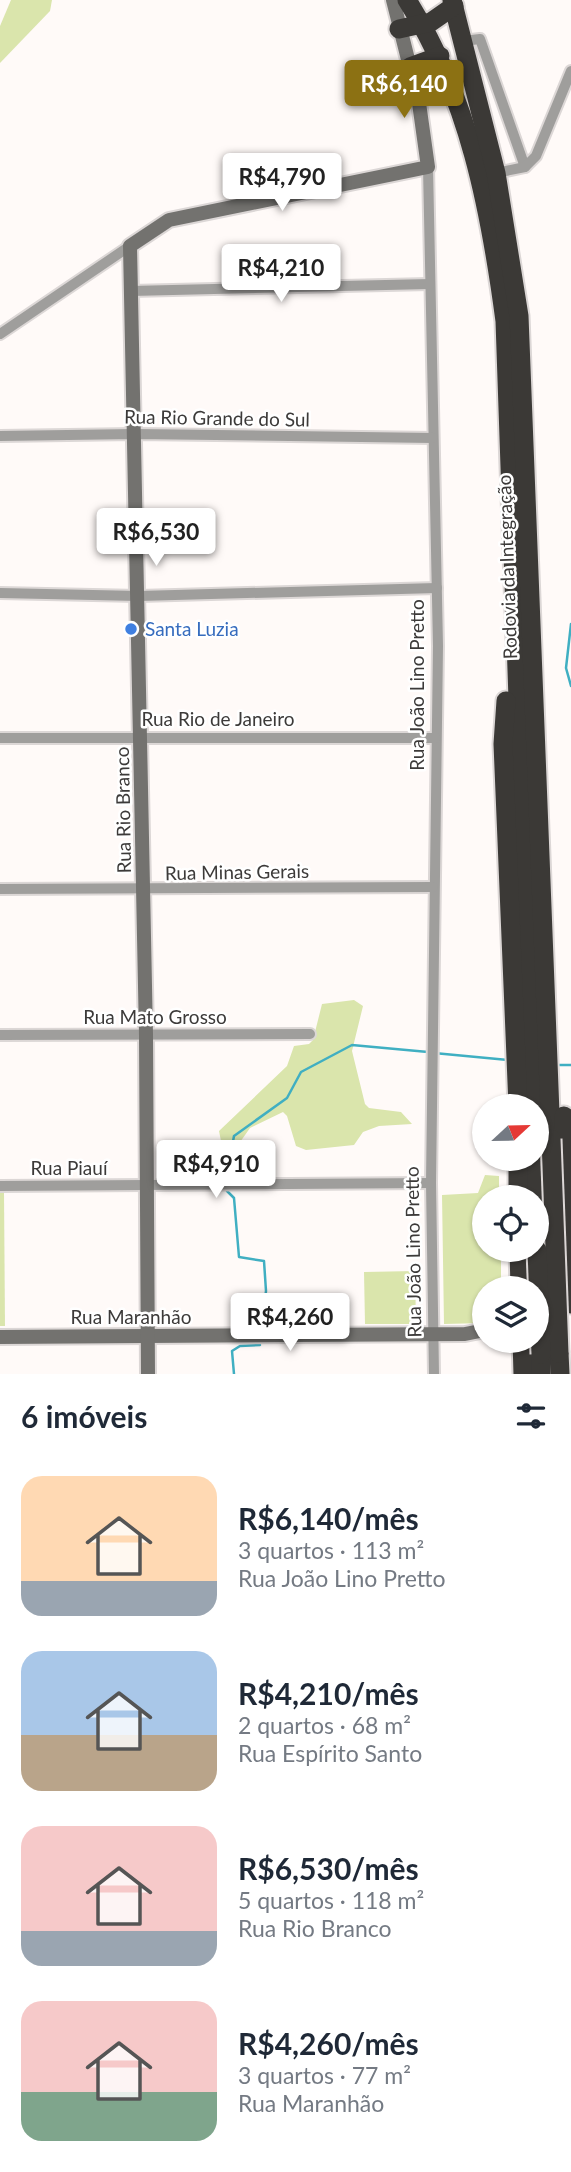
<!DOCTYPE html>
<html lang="pt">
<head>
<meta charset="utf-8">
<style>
  :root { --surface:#fff; --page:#f6f6f7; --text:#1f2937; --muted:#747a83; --accent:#8c7113 }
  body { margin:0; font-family:Lato,sans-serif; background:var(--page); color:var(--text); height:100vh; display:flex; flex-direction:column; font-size:26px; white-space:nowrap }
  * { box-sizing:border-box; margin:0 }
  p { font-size:23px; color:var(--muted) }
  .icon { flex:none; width:38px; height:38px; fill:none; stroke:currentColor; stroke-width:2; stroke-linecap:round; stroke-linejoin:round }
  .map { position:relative; height:1374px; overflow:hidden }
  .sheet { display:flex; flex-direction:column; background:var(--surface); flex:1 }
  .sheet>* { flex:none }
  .needle { width:46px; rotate:68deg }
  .fabs { position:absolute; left:472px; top:1094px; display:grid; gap:14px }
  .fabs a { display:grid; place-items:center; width:77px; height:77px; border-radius:50%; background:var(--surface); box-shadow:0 2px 5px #0004; font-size:35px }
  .price { position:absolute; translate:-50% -60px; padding:0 16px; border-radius:7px; background:#fff; color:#222; font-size:23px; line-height:46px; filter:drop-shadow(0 2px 4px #0008) }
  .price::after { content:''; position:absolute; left:50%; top:42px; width:21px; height:16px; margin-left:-10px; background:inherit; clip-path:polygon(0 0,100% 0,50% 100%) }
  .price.active { background:var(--accent); color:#fff }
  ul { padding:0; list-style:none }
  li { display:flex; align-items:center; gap:21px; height:175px; padding:0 21px }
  li span { display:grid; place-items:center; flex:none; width:196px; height:140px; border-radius:21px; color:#555 }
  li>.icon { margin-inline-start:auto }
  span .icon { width:84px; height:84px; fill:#fffc; stroke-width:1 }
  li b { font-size:30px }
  h2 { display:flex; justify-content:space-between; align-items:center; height:84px; padding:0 21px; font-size:30px }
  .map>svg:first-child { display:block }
  .green { fill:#dae5ac }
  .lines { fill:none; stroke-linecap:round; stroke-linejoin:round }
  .stream { stroke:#40afc2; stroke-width:2.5 }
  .street-casing { stroke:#dcd7d6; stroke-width:14 }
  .secondary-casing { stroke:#dcd7d6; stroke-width:18 }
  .highway-casing { stroke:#dcd7d6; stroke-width:23 }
  .street { stroke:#9f9e9c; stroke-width:10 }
  .secondary { stroke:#73726f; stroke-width:14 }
  .highway { stroke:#3b3936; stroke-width:19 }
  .highway-bridge-casing { stroke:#dcd7d6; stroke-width:23; stroke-linecap:butt }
  .highway-bridge { stroke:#3b3936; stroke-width:19 }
  .shop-dot { fill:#3f7fe0; stroke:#fff; stroke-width:2.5 }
  .labels { text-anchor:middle; stroke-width:5; stroke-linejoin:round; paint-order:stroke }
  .street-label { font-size:19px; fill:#3c3a39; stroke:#fff }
  .shop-label { font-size:19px; fill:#366cbe; stroke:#fff; text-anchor:start }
</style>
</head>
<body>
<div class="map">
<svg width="571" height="1374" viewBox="0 0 571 1374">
  <rect width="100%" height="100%" fill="#fffaf8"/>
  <g class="green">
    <polygon points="11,0 52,0 50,11 0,63 0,26"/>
    <polygon points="354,1000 363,1006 352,1051 365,1104 369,1108 401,1112 412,1124 379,1126 363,1132 354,1145 306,1150 296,1146 287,1116 283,1112 250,1128 238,1145 229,1148 221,1141 219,1131 287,1066 294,1046 309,1044 313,1040 322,1004"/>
    <polygon points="485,1175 499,1176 499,1197 485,1197 485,1250 501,1250 501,1288 485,1288 485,1323 444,1324 442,1195 478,1193"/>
    <polygon points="0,1191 4,1191 5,1326 0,1326"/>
    <polygon points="415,1271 416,1324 365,1324 364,1272"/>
  </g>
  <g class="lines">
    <g class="stream">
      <polyline points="571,624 566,668 571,686"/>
      <polyline points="434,1053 508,1060"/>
      <polyline points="556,1065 571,1065"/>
      <polyline points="226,1180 234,1136 287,1098 301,1072 352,1045 428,1052"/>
      <polyline points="227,1191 234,1198 239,1257 264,1261 266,1291 262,1323"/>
      <polyline points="234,1374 232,1351 240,1346 260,1345"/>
    </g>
    <g class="street-casing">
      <g id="street">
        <polyline points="463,41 480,39 525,167"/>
        <polyline points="428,167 438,646 431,1183 434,1374"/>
        <polyline points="496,173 525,167 536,156 571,71"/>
        <polyline points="131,291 430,284"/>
        <polyline points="0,334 130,246"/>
        <polyline points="0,436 135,434 433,438"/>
        <polyline points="0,593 139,596 437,588"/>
        <polyline points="0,738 436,738"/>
        <polyline points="0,889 433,887"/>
        <polyline points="0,1035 310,1034"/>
        <polyline points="0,1186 431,1183"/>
      </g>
    </g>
    <g class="secondary-casing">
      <g id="secondary">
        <polyline points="0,1337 465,1334 485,1330"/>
        <polyline points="148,1374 146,1035 130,246 169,220 428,167 419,103 393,0"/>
      </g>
    </g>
    <g class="highway-casing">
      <g id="highway">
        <path d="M407 0C469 98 490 208 505 321L532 1106"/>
        <polyline points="452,0 496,173 519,316 551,1139"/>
        <polyline points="399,29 431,22 454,6"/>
        <polyline points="410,67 440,56"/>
        <polyline points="506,701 503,744 518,1106"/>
        <polyline points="564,1116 571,1304"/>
        <polyline points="534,1158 535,1197"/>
        <polyline points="518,1197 518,1158"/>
        <polyline points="519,1250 520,1288"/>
        <polyline points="522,1340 523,1374"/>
        <polyline points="559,1353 560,1374"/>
        <polyline points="541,1354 541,1374"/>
      </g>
    </g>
    <use href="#street" class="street"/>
    <use href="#secondary" class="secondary"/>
    <use href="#highway" class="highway"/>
    <g class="highway-bridge-casing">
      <g id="highway-bridge">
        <polyline points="551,1139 559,1353"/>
        <polyline points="537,1250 541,1354"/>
      </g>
    </g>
    <use href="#highway-bridge" class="highway-bridge"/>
  </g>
  <circle class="shop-dot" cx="131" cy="629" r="7"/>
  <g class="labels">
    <g class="street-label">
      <text transform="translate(217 418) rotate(1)" y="7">Rua Rio Grande do Sul</text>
      <text transform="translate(507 567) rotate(-92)" y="7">Rodovia da Integração</text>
      <text transform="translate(417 685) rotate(-90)" y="7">Rua João Lino Pretto</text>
      <text x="218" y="726">Rua Rio de Janeiro</text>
      <text transform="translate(123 810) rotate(-91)" y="7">Rua Rio Branco</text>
      <text transform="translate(237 872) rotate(-1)" y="7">Rua Minas Gerais</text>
      <text x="155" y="1024">Rua Mato Grosso</text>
      <text x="69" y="1175">Rua Piauí</text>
      <text transform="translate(413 1252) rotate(-91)" y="7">Rua João Lino Pretto</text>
      <text x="131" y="1324">Rua Maranhão</text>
    </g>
    <g class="shop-label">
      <text x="145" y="636">Santa Luzia</text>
    </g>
  </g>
</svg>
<div class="fabs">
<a><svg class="needle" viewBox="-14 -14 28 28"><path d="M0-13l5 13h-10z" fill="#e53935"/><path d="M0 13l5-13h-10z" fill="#747a83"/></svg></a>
<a><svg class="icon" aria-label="locate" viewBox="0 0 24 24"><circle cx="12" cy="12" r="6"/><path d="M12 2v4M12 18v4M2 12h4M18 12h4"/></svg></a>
<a><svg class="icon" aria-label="layers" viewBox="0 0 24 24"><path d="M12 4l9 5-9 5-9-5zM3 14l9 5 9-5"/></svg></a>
</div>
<b class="price active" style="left:404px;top:120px">R$6,140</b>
<b class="price" style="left:282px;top:213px">R$4,790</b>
<b class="price" style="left:281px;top:304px">R$4,210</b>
<b class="price" style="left:156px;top:568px">R$6,530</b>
<b class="price" style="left:216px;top:1200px">R$4,910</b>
<b class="price" style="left:290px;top:1353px">R$4,260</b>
</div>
<section class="sheet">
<h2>6 imóveis<svg class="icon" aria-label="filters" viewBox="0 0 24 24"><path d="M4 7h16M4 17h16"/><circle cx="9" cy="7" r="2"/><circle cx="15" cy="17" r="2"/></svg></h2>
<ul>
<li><span style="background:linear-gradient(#ffd9b3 75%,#9aa5b1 0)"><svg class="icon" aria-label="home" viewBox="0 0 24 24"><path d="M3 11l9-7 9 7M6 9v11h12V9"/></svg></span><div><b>R$6,140/mês</b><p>3 quartos · 113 m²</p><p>Rua João Lino Pretto</p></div></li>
<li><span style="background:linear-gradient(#a9c7e8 60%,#b9a48a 0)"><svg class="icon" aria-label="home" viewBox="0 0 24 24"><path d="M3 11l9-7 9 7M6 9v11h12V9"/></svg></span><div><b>R$4,210/mês</b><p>2 quartos · 68 m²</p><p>Rua Espírito Santo</p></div></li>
<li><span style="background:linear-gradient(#f6c9c9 75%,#9aa5b1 0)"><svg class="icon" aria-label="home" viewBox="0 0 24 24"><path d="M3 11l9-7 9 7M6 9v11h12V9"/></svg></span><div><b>R$6,530/mês</b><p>5 quartos · 118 m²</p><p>Rua Rio Branco</p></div></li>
<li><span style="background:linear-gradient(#f6c9c9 65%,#7fa58c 0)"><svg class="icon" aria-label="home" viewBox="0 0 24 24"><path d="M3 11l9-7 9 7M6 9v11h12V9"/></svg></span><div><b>R$4,260/mês</b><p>3 quartos · 77 m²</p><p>Rua Maranhão</p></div></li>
</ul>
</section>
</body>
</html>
